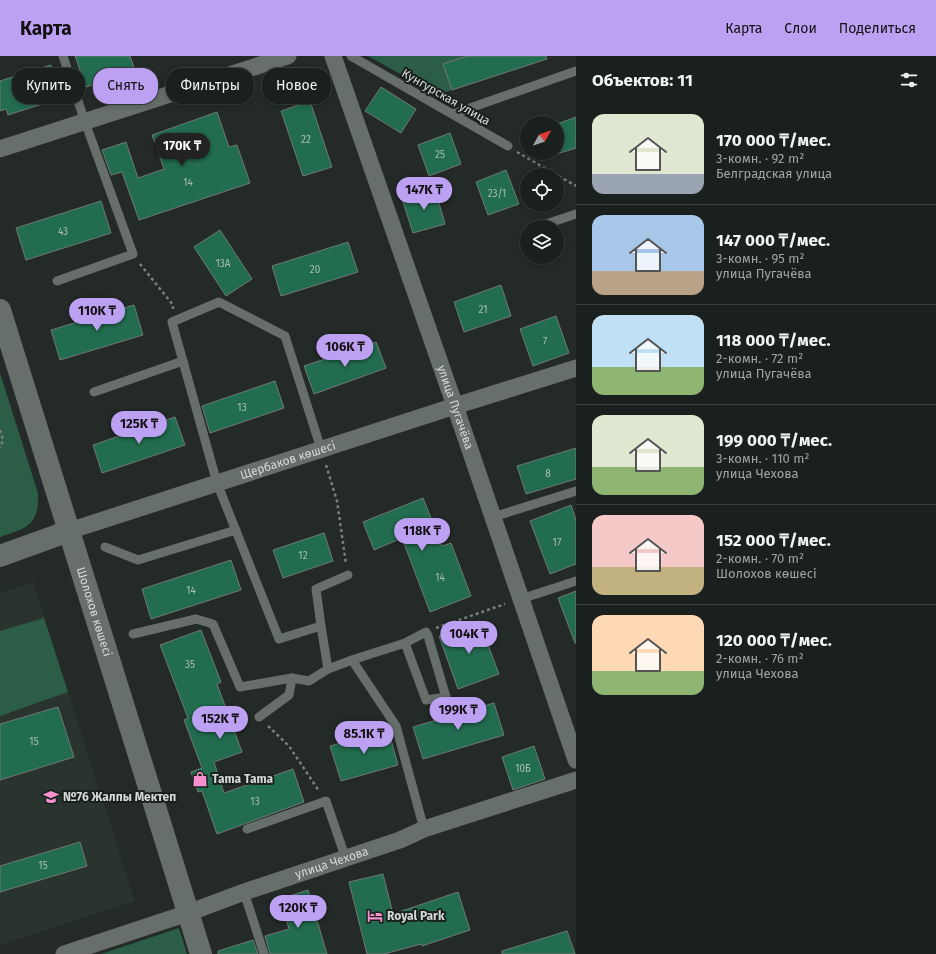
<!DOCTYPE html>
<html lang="ru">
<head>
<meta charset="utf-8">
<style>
  :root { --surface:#1a201d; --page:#272d2a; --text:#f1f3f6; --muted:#9fa3a4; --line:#383e3b; --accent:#bca0f2 }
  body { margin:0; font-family:"Fira Sans",sans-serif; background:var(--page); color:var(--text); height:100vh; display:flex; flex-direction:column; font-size:15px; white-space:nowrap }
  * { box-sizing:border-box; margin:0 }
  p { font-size:13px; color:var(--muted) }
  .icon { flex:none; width:22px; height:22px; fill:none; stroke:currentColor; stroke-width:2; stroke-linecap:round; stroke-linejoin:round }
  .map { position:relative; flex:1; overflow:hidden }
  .drawer { display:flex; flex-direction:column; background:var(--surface); width:360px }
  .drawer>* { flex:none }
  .banner { position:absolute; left:12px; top:12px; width:380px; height:36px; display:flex; gap:8px }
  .needle { width:26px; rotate:50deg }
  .tools { position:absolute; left:520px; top:60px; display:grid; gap:8px }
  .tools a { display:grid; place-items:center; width:44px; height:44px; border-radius:50%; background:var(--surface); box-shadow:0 2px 6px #0003,0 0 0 1px var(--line); font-size:20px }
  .price { position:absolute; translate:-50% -34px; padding:0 9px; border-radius:14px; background:var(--accent); color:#111; font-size:13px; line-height:26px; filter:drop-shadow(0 1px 2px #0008) }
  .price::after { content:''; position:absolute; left:50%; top:24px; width:12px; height:9px; margin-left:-6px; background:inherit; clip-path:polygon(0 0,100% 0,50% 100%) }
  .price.current { background:#222; color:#fff }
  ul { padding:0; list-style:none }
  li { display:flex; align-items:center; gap:12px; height:100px; padding:0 16px }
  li+li { border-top:1px solid var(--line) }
  li span { display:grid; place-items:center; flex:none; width:112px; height:80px; border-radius:12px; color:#555 }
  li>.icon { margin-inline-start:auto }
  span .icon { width:48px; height:48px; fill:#fffc; stroke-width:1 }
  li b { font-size:17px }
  h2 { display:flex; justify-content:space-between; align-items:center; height:48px; padding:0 16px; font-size:17px }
  .tag { padding:0 14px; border-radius:16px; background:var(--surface); box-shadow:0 2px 6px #0003,0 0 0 1px var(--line); font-size:14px; line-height:36px }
  .tag.current { background:var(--accent); color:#111 }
  header { display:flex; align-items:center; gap:24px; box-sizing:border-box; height:56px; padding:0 20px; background:var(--accent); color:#111 }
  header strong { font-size:19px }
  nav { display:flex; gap:22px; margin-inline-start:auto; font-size:14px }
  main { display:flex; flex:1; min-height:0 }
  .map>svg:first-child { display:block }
  .built { fill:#28342d }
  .green { fill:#2c5d47 }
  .building { fill:#226c4f; stroke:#717975 }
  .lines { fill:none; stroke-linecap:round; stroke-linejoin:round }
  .path { stroke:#797f7c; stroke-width:2.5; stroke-dasharray:3 3; stroke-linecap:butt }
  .lane { stroke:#676f6b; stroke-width:9 }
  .street { stroke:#676f6b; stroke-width:17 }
  .secondary { stroke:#676f6b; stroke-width:22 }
  .labels { text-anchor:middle; stroke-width:4; stroke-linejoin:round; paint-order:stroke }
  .number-label { font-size:10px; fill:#a8beb5 }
  .street-label { font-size:12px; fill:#d5dad7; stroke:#1a211d }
  .poi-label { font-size:12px; font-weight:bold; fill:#d5dad7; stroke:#1a211d; text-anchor:start }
</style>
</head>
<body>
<header>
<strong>Карта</strong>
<nav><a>Карта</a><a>Слои</a><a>Поделиться</a></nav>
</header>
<main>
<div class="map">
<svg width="576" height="898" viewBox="0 0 576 898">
  <rect width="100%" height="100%" fill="#232a27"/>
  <polygon class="built" points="33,526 135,845 0,889 0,537"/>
  <g class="green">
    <polygon points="368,0 467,0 443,8 452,34 438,39"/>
    <path d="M0 317 38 437C38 443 38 448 37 454 33 473 16 475 0 481Z"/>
    <polygon points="44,562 68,636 0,660 0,575"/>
    <polygon points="179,872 187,898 101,898"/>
  </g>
  <g class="building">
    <polygon points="75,0 130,0 135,14 86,31"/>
    <polygon points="467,0 546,0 547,3 452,34 443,8"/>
    <polygon points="51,9 61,42 8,59 6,53 0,55 0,25"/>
    <polygon points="381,31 416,53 401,77 365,55"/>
    <polygon points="310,45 332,111 303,120 281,55"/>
    <polygon points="217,56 229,91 237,89 250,127 139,164 122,116 111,119 102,94 126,86 138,122 164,113 152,79"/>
    <polygon points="576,61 576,92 557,98 557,68"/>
    <polygon points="450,77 461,108 429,120 418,89"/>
    <polygon points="506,114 519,148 488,159 476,126"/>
    <polygon points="435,133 445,168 413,177 402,143"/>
    <polygon points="101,145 111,177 26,204 16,172"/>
    <polygon points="220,174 252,223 226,240 194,191"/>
    <polygon points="348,186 358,216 281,240 272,210"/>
    <polygon points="501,229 511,260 464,276 454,246"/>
    <polygon points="134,249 143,279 60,304 51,274"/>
    <polygon points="556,260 569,297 533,310 520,273"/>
    <polygon points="376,286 386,312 314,338 304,310"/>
    <polygon points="275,325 284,352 210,377 202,350"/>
    <polygon points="175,361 185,389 102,417 93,389"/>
    <polygon points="576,392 576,423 526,438 517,410"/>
    <polygon points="423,442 442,490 451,487 471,540 430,556 402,482 374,494 363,466"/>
    <polygon points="571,449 576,464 576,508 550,518 530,465"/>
    <polygon points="324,477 333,505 283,522 273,494"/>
    <polygon points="231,504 241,534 151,563 142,533"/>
    <polygon points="576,535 576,587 575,587 558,542"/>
    <polygon points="479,565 499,618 458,633 439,580"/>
    <polygon points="201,574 221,626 217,628 242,696 214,706 224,737 293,713 304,746 217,778 202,735 198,736 191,716 202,712 184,664 188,662 160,589"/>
    <polygon points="494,647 504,679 423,703 413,671"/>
    <polygon points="58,651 74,701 0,724 0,668"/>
    <polygon points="388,673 398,709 341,725 330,690"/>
    <polygon points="534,690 545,723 513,734 502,701"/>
    <polygon points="80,786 87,810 0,836 0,810"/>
    <polygon points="383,818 393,858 458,836 470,874 422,890 421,888 384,898 367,898 349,826"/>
    <polygon points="308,834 327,898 270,898 265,880 289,873 280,843"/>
    <polygon points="567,875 575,898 502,898 502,895"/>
    <polygon points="253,884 258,898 218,898 218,895"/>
  </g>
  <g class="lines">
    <g class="path">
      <polyline points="517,96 576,130"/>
      <polyline points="140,208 173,249 173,253"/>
      <polyline points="0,374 3,384 0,392"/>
      <polyline points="326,409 337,445 346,508"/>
      <polyline points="436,572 505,548"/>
      <polyline points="268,670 289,690 319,735"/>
    </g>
    <g class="lane">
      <polyline points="351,0 508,90"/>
      <polyline points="453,58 576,15"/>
      <polyline points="537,171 576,158"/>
      <polyline points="57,225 133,198 85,66 63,0"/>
      <polyline points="94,336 183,305"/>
      <polyline points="493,461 576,435"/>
      <polyline points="105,491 138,504 236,474"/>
      <polyline points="521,543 576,525"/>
      <polyline points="321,570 279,583 217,427 172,266 219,246 285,280 321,393"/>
      <polyline points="133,578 196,563 213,568 240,631 292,622"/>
      <polyline points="405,587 426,644 446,641 428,580 426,576 405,587 352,604 396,670 424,773"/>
      <polyline points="328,613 321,570 316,533 348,519"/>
      <polyline points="259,661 289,639 292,622 309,625 328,613 352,604"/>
      <polyline points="247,773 326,745 346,803"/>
      <polyline points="244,836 264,898"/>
    </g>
    <g class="street">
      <path id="s1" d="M333 0 455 350 576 704"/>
      <polyline points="0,93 288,0"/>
      <path id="s2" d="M69 475 455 350 576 312"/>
      <path id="s3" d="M64 898 188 857 244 836 400 784 424 773 576 724"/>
    </g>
    <g class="secondary">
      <path id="s4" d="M0 254 201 898"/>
      <polyline points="0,500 69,475"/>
    </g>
  </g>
  <defs>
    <g id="shop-bare" transform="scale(1.2)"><path d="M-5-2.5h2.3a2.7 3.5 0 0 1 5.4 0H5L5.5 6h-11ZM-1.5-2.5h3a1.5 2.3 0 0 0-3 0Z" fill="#f690cf" stroke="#1a211d" stroke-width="2.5" paint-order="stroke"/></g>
    <g id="school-bare" transform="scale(1.2)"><path d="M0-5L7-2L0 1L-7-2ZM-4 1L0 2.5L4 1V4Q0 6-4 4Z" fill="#f690cf" stroke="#1a211d" stroke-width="2.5" paint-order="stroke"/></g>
    <g id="hotel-bare" transform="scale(1.2)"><path d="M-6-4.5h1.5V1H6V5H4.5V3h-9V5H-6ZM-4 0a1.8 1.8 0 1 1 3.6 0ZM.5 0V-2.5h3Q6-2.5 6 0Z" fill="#f690cf" stroke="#1a211d" stroke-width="2.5" paint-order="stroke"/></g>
  </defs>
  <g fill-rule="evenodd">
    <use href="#shop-bare" x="200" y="723"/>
    <use href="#school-bare" x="51" y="741"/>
    <use href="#hotel-bare" x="375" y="860"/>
  </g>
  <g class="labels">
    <g class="number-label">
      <text x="306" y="87">22</text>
      <text x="440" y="102">25</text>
      <text x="188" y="130">14</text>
      <text x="497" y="141">23/1</text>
      <text x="63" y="179">43</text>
      <text x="223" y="211">13А</text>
      <text x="315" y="217">20</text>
      <text x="483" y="257">21</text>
      <text x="545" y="289">7</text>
      <text x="242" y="355">13</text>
      <text x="548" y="421">8</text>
      <text x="557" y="490">17</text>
      <text x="303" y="503">12</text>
      <text x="440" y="525">14</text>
      <text x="191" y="538">14</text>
      <text x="190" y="612">35</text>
      <text x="34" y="689">15</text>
      <text x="523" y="716">10Б</text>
      <text x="255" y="749">13</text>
      <text x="43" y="813">15</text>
    </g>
    <g class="street-label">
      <text transform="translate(446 41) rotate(30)" y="4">Кунгурская улица</text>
      <text dy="4" stroke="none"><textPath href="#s1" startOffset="372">улица Пугачёва</textPath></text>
      <text dy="4" stroke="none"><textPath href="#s2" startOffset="230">Щербаков көшесі</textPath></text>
      <text dy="4" stroke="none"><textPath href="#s4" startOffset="316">Шолохов көшесі</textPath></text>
      <text dy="4" stroke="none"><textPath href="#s3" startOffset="283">улица Чехова</textPath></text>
    </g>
    <g class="poi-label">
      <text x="212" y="727">Tama Tama</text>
      <text x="63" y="745">№76 Жалпы Мектеп</text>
      <text x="387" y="864">Royal Park</text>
    </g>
  </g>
</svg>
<div class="tools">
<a><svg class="needle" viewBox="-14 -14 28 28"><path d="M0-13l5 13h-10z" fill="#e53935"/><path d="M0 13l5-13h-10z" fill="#9fa3a4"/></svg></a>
<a><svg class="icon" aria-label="locate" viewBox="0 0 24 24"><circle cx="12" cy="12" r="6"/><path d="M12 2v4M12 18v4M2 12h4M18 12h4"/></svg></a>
<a><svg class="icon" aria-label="layers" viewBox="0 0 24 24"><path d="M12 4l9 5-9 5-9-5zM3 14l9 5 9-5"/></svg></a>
</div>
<b class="price current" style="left:182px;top:111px">170K ₸</b>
<b class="price" style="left:424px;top:155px">147K ₸</b>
<b class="price" style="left:97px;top:276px">110K ₸</b>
<b class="price" style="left:345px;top:312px">106K ₸</b>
<b class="price" style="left:139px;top:389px">125K ₸</b>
<b class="price" style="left:422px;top:496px">118K ₸</b>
<b class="price" style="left:469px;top:599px">104K ₸</b>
<b class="price" style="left:458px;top:675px">199K ₸</b>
<b class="price" style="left:220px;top:684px">152K ₸</b>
<b class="price" style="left:364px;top:699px">85.1K ₸</b>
<b class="price" style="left:298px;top:873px">120K ₸</b>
<div class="banner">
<a class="tag">Купить</a>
<a class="tag current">Снять</a>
<a class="tag">Фильтры</a>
<a class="tag">Новое</a>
</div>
</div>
<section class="drawer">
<h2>Объектов: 11<svg class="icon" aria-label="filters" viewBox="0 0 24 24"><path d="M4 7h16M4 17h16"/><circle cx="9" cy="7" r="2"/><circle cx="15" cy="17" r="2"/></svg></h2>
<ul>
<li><span style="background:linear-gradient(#dfe7d0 75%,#9aa5b1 0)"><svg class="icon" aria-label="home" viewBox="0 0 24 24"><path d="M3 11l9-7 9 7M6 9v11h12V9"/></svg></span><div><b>170 000 ₸/мес.</b><p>3-комн. · 92 m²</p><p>Белградская улица</p></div></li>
<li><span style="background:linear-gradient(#a9c7e8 70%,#b9a48a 0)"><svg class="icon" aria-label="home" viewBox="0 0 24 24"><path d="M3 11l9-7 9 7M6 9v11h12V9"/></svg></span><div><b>147 000 ₸/мес.</b><p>3-комн. · 95 m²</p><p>улица Пугачёва</p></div></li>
<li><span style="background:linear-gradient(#bfe0f5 65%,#8fb573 0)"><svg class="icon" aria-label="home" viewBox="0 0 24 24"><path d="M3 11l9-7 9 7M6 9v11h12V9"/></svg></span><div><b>118 000 ₸/мес.</b><p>2-комн. · 72 m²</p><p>улица Пугачёва</p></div></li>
<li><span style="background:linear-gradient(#dfe7d0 65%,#8fb573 0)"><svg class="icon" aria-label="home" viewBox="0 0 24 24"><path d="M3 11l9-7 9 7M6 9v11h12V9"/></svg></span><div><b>199 000 ₸/мес.</b><p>3-комн. · 110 m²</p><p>улица Чехова</p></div></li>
<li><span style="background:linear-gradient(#f6c9c9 65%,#c2b280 0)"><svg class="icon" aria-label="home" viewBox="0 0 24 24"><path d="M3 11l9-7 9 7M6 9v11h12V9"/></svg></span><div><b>152 000 ₸/мес.</b><p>2-комн. · 70 m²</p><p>Шолохов көшесі</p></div></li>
<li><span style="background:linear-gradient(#ffd9b3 70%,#8fb573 0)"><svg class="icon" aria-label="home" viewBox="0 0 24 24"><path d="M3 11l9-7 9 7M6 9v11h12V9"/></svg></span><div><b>120 000 ₸/мес.</b><p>2-комн. · 76 m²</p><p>улица Чехова</p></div></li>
</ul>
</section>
</main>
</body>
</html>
